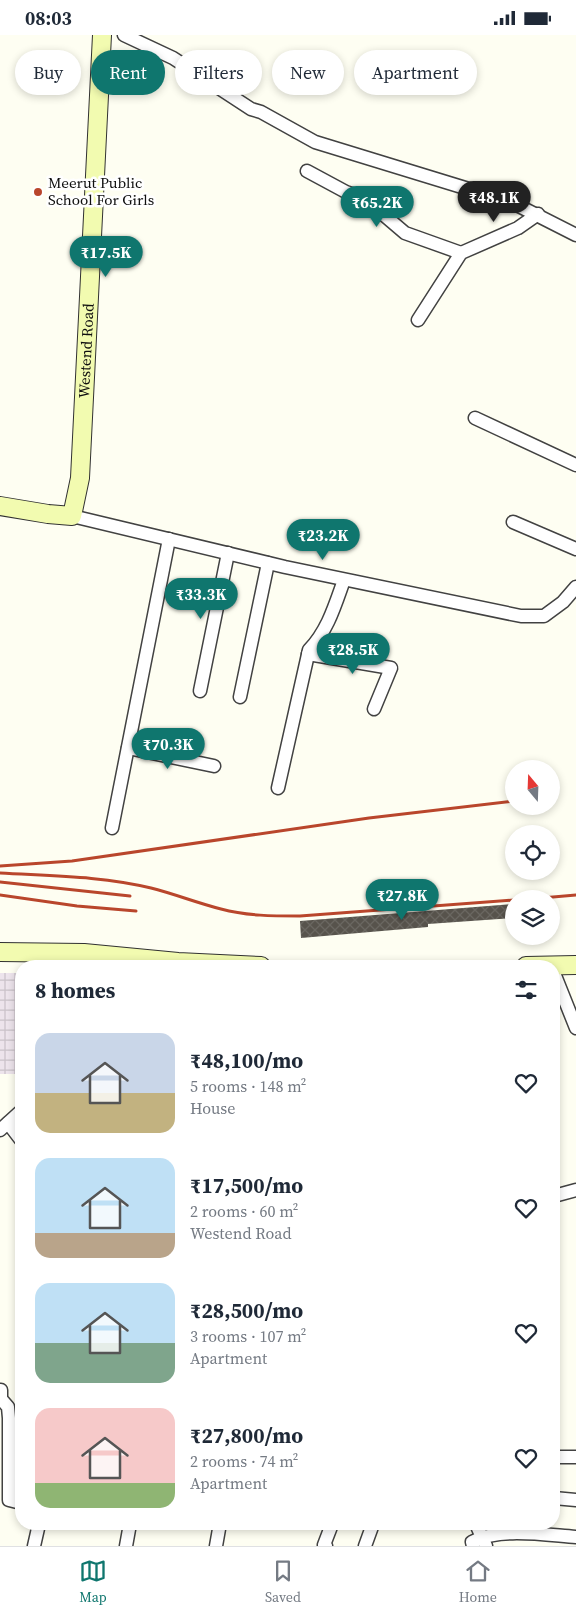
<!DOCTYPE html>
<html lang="en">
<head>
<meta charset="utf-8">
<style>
  :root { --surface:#fff; --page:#f6f6f7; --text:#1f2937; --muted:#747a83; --line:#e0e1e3; --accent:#0f766e }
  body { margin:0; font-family:"Source Serif 4",serif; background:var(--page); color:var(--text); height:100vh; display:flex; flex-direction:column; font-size:19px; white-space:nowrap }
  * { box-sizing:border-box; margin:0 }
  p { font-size:16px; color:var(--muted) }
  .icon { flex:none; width:28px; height:28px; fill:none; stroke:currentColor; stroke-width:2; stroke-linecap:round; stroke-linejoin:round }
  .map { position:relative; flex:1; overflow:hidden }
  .drawer { position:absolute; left:15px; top:925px; width:545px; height:570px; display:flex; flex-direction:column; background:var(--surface); border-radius:20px; box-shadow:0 2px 8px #0003 }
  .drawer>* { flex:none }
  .guide { position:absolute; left:15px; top:15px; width:546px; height:45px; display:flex; gap:10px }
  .needle { width:32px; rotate:341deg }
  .controls { position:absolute; left:505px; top:725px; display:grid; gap:10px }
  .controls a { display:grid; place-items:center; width:55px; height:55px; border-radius:50%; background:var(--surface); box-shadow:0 2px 8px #0003; font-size:25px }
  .price { position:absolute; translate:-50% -42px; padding:0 11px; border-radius:18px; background:var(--accent); color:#fff; font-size:16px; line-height:32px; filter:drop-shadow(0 1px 2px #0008) }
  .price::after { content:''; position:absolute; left:50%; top:30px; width:15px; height:11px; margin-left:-8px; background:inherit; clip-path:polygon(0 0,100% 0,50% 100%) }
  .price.on { background:#222; color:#fff }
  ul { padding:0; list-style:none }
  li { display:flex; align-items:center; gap:15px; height:125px; padding:0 20px }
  li span { display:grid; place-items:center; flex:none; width:140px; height:100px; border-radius:15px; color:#555 }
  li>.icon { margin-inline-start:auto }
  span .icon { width:60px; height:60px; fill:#fffc; stroke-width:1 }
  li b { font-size:21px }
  h2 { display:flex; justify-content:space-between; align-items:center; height:60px; padding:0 20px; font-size:21px }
  .tag { padding:0 18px; border-radius:22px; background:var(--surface); box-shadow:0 2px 8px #0003; font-size:18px; line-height:45px }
  .tag.on { background:var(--accent); color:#fff }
  .status { display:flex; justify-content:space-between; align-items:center; height:35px; padding:0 25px; background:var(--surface); direction:ltr }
  .status svg { height:14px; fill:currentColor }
  .menu { display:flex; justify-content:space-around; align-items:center; height:70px; border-top:1px solid var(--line); background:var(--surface); font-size:14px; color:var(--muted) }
  .menu a { display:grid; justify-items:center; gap:2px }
  .menu .on { color:var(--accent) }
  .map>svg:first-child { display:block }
  .industrial { fill:url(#industrial-grid) }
  .park { fill:url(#park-crowns) }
  .building { fill:url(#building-cross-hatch) }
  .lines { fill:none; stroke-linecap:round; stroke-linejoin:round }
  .street-casing { stroke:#424242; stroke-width:15 }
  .secondary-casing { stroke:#313131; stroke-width:20 }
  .street { stroke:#fff; stroke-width:12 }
  .secondary { stroke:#f2fbb0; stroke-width:18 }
  .rail { stroke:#b9462c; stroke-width:3 }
  .poi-dot { fill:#b9462c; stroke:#fff; stroke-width:2 }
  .labels { text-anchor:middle; stroke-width:5; stroke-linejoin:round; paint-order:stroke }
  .poi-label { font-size:15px; fill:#0f0f0f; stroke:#fff; text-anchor:start }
  .street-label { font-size:15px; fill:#0f0f0f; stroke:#fff }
</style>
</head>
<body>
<div class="status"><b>08:03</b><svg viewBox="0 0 49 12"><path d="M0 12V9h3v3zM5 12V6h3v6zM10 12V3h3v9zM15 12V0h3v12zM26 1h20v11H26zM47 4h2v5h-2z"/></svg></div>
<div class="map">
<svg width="576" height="1511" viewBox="0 0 576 1511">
  <defs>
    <pattern id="industrial-grid" width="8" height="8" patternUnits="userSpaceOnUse" patternTransform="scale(1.25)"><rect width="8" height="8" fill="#ede4ec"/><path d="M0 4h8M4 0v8" fill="none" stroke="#cac2c9"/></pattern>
    <pattern id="park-crowns" width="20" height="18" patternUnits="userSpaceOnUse" patternTransform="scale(1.25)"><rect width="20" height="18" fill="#c9e8bc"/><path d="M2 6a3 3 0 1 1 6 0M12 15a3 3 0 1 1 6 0" fill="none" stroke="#abc6a0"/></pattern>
    <pattern id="building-cross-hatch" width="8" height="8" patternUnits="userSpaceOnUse" patternTransform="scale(1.25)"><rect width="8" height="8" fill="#57534c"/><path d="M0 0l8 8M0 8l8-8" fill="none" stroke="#6a6761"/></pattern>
  </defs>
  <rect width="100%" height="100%" fill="#fefef2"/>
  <rect class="industrial" x="0" y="938" width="21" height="101"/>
  <polygon class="park" points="60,925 129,931 60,931"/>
  <polygon class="building" points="514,869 514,883 428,889 428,892 301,903 300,886"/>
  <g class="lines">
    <g class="street-casing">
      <g id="street">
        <polyline points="124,0 173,23 251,74 261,77 315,107 511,167 576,200"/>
        <polyline points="307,136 346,157 364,163 405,198 461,218"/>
        <polyline points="418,285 461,218 518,193 538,179"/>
        <polyline points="475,383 576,430"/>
        <polyline points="72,481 285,532 521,581 544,581 563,567 576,552"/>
        <polyline points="513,487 576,514"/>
        <polyline points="308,619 391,633 374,674"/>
        <polyline points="200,656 228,518"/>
        <polyline points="240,662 268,528"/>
        <polyline points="128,713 214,731"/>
        <path d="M278 753 309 615C328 595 335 570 344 545"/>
        <polyline points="112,793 169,504"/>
        <polyline points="554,938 576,993"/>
        <polyline points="8,1088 21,1105"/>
        <polyline points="0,1095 21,1076"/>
        <polyline points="554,1161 576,1155"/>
        <polyline points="1,1355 1,1364 8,1372 9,1383 9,1465 21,1468"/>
        <polyline points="554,1422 576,1422"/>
        <polyline points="554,1463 576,1465"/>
        <polyline points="476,1489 486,1511"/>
        <polyline points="34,1511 39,1489"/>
        <polyline points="126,1511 130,1489"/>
        <polyline points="216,1511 219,1494"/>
        <polyline points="326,1511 324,1510 332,1489"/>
        <polyline points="365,1511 373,1489"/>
        <path d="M473 1511 472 1507C498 1492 546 1500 576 1502"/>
      </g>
    </g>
    <g class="secondary-casing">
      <g id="secondary">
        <path id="s1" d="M0 471 48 479 72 481 80 443 102 0"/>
        <polyline points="0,917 84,918 178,927 261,931"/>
        <polyline points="526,931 576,930"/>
      </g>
    </g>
    <use href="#street" class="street"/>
    <use href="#secondary" class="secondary"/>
    <g class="rail">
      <polyline points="0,831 72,826 369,783 514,766"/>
      <path d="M0 838C50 841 102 841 151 853 175 859 197 868 221 874 247 881 273 881 300 881L514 865"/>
      <polyline points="0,847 130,861"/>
      <polyline points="0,860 77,871 136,876"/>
      <polyline points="530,864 576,860"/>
    </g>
  </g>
  <circle class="poi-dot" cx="38" cy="157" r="5"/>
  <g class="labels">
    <g class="poi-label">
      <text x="48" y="153">Meerut Public<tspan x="48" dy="17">School For Girls</tspan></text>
    </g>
    <g class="street-label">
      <text dy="5" stroke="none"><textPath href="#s1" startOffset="239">Westend Road</textPath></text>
    </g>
  </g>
</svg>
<div class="controls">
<a><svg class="needle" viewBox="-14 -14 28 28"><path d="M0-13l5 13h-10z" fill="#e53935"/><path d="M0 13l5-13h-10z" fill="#747a83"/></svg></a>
<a><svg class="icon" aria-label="locate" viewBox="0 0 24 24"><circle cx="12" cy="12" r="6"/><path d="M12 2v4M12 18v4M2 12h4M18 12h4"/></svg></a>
<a><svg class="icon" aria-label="layers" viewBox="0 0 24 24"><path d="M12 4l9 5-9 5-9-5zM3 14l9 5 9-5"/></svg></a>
</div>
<b class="price on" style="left:494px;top:188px">₹48.1K</b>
<b class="price" style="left:377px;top:193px">₹65.2K</b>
<b class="price" style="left:106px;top:243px">₹17.5K</b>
<b class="price" style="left:323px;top:526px">₹23.2K</b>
<b class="price" style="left:201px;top:585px">₹33.3K</b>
<b class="price" style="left:353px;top:640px">₹28.5K</b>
<b class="price" style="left:168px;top:735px">₹70.3K</b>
<b class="price" style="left:402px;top:886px">₹27.8K</b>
<div class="guide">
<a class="tag">Buy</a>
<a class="tag on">Rent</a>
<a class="tag">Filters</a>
<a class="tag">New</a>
<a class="tag">Apartment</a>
</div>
<section class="drawer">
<h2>8 homes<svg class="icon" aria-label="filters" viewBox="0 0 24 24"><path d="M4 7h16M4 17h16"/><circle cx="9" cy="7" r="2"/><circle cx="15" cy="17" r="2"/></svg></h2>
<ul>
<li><span style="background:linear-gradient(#c9d6e8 60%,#c2b280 0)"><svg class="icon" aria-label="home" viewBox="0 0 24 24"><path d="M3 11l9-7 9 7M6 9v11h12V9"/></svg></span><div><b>₹48,100/mo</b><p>5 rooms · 148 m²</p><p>House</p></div><svg class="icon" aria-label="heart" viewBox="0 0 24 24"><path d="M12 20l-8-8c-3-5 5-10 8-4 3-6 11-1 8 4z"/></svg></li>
<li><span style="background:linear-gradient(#bfe0f5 75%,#b9a48a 0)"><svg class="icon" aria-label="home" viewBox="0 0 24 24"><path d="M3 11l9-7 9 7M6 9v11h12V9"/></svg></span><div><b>₹17,500/mo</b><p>2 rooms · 60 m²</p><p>Westend Road</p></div><svg class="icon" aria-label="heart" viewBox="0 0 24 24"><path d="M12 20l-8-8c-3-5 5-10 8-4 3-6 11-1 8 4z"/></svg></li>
<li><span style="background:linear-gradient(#bfe0f5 60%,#7fa58c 0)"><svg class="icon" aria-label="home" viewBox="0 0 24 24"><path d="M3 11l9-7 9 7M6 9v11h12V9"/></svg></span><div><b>₹28,500/mo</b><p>3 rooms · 107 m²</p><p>Apartment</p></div><svg class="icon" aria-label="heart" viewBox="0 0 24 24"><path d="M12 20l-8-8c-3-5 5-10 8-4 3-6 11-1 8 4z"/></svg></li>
<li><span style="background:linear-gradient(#f6c9c9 75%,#8fb573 0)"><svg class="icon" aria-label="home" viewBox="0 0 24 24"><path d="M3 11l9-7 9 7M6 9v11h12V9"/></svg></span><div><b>₹27,800/mo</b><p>2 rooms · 74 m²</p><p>Apartment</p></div><svg class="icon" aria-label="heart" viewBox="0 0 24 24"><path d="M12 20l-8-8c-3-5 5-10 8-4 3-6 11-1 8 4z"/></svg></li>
</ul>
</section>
</div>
<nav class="menu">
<a class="on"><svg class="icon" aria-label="map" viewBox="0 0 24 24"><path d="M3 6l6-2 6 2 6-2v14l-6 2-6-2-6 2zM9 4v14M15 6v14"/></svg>Map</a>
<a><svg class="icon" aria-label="saved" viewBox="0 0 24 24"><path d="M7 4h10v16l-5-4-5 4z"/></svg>Saved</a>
<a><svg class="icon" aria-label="home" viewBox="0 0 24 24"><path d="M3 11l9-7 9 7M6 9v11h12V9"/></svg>Home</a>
</nav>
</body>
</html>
